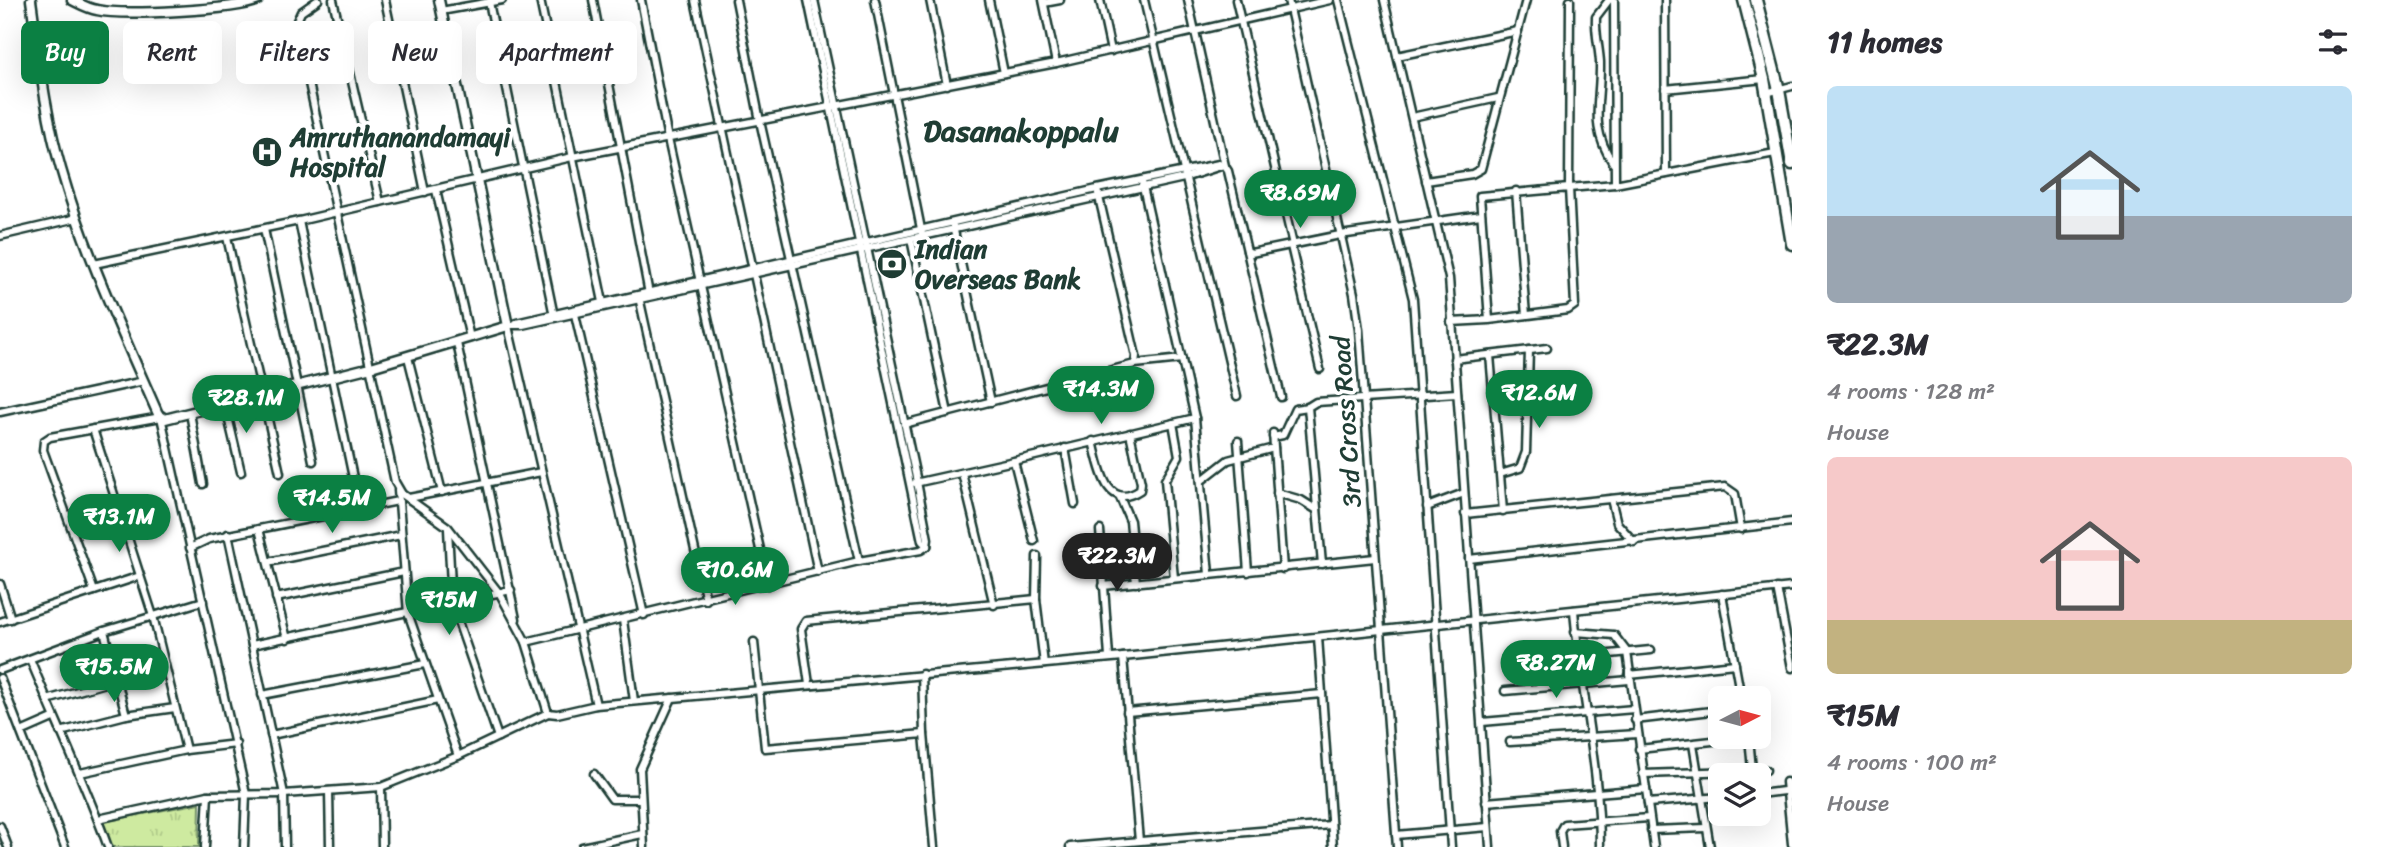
<!DOCTYPE html>
<html lang="en">
<head>
<meta charset="utf-8">
<style>
  :root { --surface:#fff; --page:#f7f7f7; --text:#2b2b33; --muted:#7c7c81; --accent:#0b8043 }
  body { margin:0; font-family:Sriracha,sans-serif; background:var(--page); color:var(--text); height:100vh; display:flex; flex-direction:column; font-size:26px; white-space:nowrap }
  * { box-sizing:border-box; margin:0 }
  p { font-size:23px; color:var(--muted) }
  .icon { flex:none; width:38px; height:38px; fill:none; stroke:currentColor; stroke-width:2; stroke-linecap:round; stroke-linejoin:round }
  .map { position:relative; flex:1; overflow:hidden }
  .panel { display:flex; flex-direction:column; background:var(--surface); width:595px }
  .panel>* { flex:none }
  .banner { position:absolute; left:21px; top:21px; width:665px; height:63px; display:flex; gap:14px }
  .needle { width:46px; rotate:84deg }
  .controls { position:absolute; left:1708px; top:686px; display:grid; gap:14px }
  .controls a { display:grid; place-items:center; width:63px; height:63px; border-radius:10px; background:var(--surface); box-shadow:0 7px 28px #0002; font-size:35px }
  .price { position:absolute; translate:-50% -60px; padding:0 16px; border-radius:24px; background:var(--accent); color:#fff; font-size:23px; line-height:46px; filter:drop-shadow(0 2px 4px #0008) }
  .price::after { content:''; position:absolute; left:50%; top:42px; width:21px; height:16px; margin-left:-10px; background:inherit; clip-path:polygon(0 0,100% 0,50% 100%) }
  .price.selected { background:#222; color:#fff }
  ul { padding:0; list-style:none }
  li { display:grid; align-content:center; gap:14px; height:371px; padding:0 35px }
  li span { display:grid; place-items:center; height:217px; border-radius:10px; color:#555 }
  li>.icon { margin-inline-start:auto }
  span .icon { width:126px; height:126px; fill:#fffc; stroke-width:1 }
  li b { font-size:30px }
  h2 { display:flex; justify-content:space-between; align-items:center; height:84px; padding:0 35px; font-size:30px }
  .chip { padding:0 24px; border-radius:10px; background:var(--surface); box-shadow:0 7px 28px #0002; font-size:24px; line-height:63px }
  .chip.selected { background:var(--accent); color:#fff }
  main { display:flex; flex:1; min-height:0 }
  .map>svg:first-child { display:block }
  .grass { fill:url(#grass-tufts); stroke:#76946a; stroke-width:2 }
  .lines { fill:none; stroke-linecap:round; stroke-linejoin:round }
  .minor-casing { stroke:#1f3d34; stroke-width:11 }
  .tertiary-casing { stroke:#1f3d34; stroke-width:13 }
  .secondary-casing { stroke:#1f3d34; stroke-width:15 }
  .minor { stroke:#fff; stroke-width:6 }
  .tertiary { stroke:#fff; stroke-width:8 }
  .secondary { stroke:#fff; stroke-width:10 }
  .labels { text-anchor:middle; stroke-width:7; stroke-linejoin:round; paint-order:stroke }
  .poi-label { font-size:26px; font-weight:bold; fill:#1f3d34; stroke:#fff; text-anchor:start }
  .street-label { font-size:26px; fill:#1f3d34; stroke:#fff }
  .quarter-label { font-size:30px; font-weight:bold; fill:#1f3d34; stroke:#fff }
</style>
</head>
<body>
<main>
<div class="map">
<svg width="1792" height="847" viewBox="0 0 1792 847">
  <defs>
    <pattern id="grass-tufts" width="24" height="20" patternUnits="userSpaceOnUse" patternTransform="scale(1.75)"><rect width="24" height="20" fill="#ceeaa0"/><path d="M3 7l-1-3M5 7V3M7 7l1-3M15 17l-1-3M17 17v-4M19 17l1-3" fill="none" stroke="#b0ca8a"/></pattern>
  </defs>
  <rect width="100%" height="100%" fill="#fff"/>
  <filter id="ink" filterUnits="userSpaceOnUse"><feTurbulence type="fractalNoise" baseFrequency=".0143" numOctaves="2"/><feDisplacementMap in="SourceGraphic" scale="14" xChannelSelector="R" yChannelSelector="G"/><feConvolveMatrix kernelMatrix="1 2 1 2 8 2 1 2 1" color-interpolation-filters="sRGB"/></filter>
  <g filter="url(#ink)">
    <polygon class="grass" points="200,803 199,847 112,847 102,822"/>
    <g class="lines">
      <g class="minor-casing">
        <g id="minor">
          <polyline points="318,0 301,12 296,23 395,482 402,494 448,527 500,594 526,642 548,713 557,714 596,705 1123,657 1792,587"/>
          <polyline points="333,0 380,202"/>
          <polyline points="385,0 425,192"/>
          <polyline points="540,0 603,302"/>
          <polyline points="593,0 649,294"/>
          <polyline points="641,0 668,139 768,585"/>
          <polyline points="695,0 818,572"/>
          <polyline points="736,0 760,121 859,561"/>
          <polyline points="808,0 922,541 927,546"/>
          <polyline points="814,0 917,482 928,539 927,546"/>
          <polyline points="875,0 922,234"/>
          <polyline points="930,0 947,85"/>
          <polyline points="989,0 1004,73"/>
          <polyline points="1043,0 1056,63"/>
          <polyline points="1100,0 1111,51"/>
          <polyline points="1144,0 1237,396"/>
          <polyline points="1188,0 1225,166"/>
          <polyline points="1236,0 1293,245"/>
          <polyline points="1288,0 1354,294 1359,330 1397,847"/>
          <polyline points="1338,0 1413,299 1451,847"/>
          <polyline points="1384,0 1449,278 1490,847"/>
          <polyline points="1570,0 1569,188 1615,184 1775,153"/>
          <path d="M1609 0 1596 17C1595 32 1599 47 1600 62 1601 104 1588 125 1613 163"/>
          <polyline points="1614,0 1615,184"/>
          <polyline points="1665,0 1666,174"/>
          <polyline points="489,2 554,316"/>
          <polyline points="1044,3 1060,0"/>
          <polyline points="441,11 502,0"/>
          <polyline points="1397,56 1518,31"/>
          <polyline points="1665,89 1764,79"/>
          <polyline points="1766,93 1792,86"/>
          <polyline points="1412,117 1498,98"/>
          <polyline points="1224,165 1228,171 1247,251 1251,253 1340,235 1481,215"/>
          <polyline points="1426,181 1472,174 1481,169 1526,0"/>
          <polyline points="1142,182 1195,418 1209,574"/>
          <polyline points="436,190 470,338"/>
          <polyline points="1516,191 1526,315"/>
          <polyline points="299,221 356,492"/>
          <polyline points="953,226 991,402"/>
          <polyline points="264,229 313,461"/>
          <polyline points="0,236 77,218"/>
          <polyline points="227,237 280,473"/>
          <polyline points="911,239 948,413"/>
          <polyline points="1291,246 1320,369"/>
          <polyline points="1247,251 1281,397"/>
          <polyline points="94,264 299,221 572,157 1056,63 1330,0"/>
          <polyline points="639,297 706,600"/>
          <polyline points="574,310 644,615"/>
          <polyline points="1451,322 1489,320 1480,196 1569,188 1575,305 1568,310 1489,320"/>
          <polyline points="516,323 1097,189 1219,164"/>
          <polyline points="509,325 523,325 1184,178 1224,165"/>
          <polyline points="508,326 596,705"/>
          <polyline points="457,343 516,619"/>
          <polyline points="1490,355 1503,511"/>
          <polyline points="408,357 442,492"/>
          <polyline points="1454,359 1547,348"/>
          <polyline points="1135,364 1182,359"/>
          <polyline points="225,404 241,472"/>
          <polyline points="0,412 144,381"/>
          <polyline points="190,413 203,484"/>
          <polyline points="1173,423 1179,456 1165,480 1174,578"/>
          <polyline points="904,424 1135,364 1136,356 1098,193"/>
          <polyline points="93,429 153,616 186,750"/>
          <polyline points="1273,433 1283,569"/>
          <polyline points="1273,437 1283,435 1295,409 1308,407"/>
          <path d="M1093 441C1099 464 1105 513 1140 490L1141 483 1130 433"/>
          <polyline points="1238,441 1248,572"/>
          <polyline points="1065,448 1075,504"/>
          <polyline points="1014,461 1195,418"/>
          <polyline points="962,473 994,605"/>
          <polyline points="1500,474 1520,468 1526,452 1529,350"/>
          <polyline points="1201,481 1228,460 1274,448"/>
          <polyline points="915,483 1014,461 1034,541"/>
          <polyline points="398,490 408,613 458,756"/>
          <polyline points="1277,493 1301,500 1317,510"/>
          <polyline points="1119,495 1130,521 1136,583"/>
          <polyline points="409,498 541,472"/>
          <polyline points="1611,499 1617,523 1634,542"/>
          <polyline points="1427,507 1464,493"/>
          <polyline points="1465,514 1725,487 1735,494 1741,529"/>
          <polyline points="259,529 287,639"/>
          <polyline points="448,529 452,604 498,737"/>
          <polyline points="1100,530 1109,657"/>
          <polyline points="228,534 284,794 285,847"/>
          <polyline points="190,548 209,539 398,501"/>
          <polyline points="1037,556 1036,599 1044,664"/>
          <polyline points="1469,559 1792,522"/>
          <polyline points="268,562 401,535"/>
          <polyline points="1322,564 1308,407 1316,402 1457,393"/>
          <polyline points="0,584 11,619"/>
          <polyline points="1103,586 1375,558"/>
          <polyline points="1777,588 1792,668"/>
          <polyline points="94,591 43,450 44,441 50,437 161,417 246,794 244,847"/>
          <polyline points="1722,594 1741,698"/>
          <polyline points="276,598 404,572"/>
          <path d="M1574 610C1580 689 1600 768 1600 847"/>
          <polyline points="623,620 634,701"/>
          <polyline points="0,622 140,576"/>
          <polyline points="104,631 126,715"/>
          <polyline points="1575,632 1614,635 1627,652 1654,847"/>
          <polyline points="1318,637 1333,847"/>
          <polyline points="526,642 859,561 921,550 927,546"/>
          <polyline points="754,642 765,748 924,734"/>
          <polyline points="252,645 511,590"/>
          <polyline points="1123,657 1139,841"/>
          <path d="M30 659C56 722 85 783 108 847"/>
          <polyline points="1517,663 1651,650"/>
          <polyline points="0,670 104,631 203,601"/>
          <polyline points="922,674 924,734 934,847"/>
          <polyline points="1629,675 1735,664"/>
          <polyline points="0,678 65,847"/>
          <polyline points="809,684 801,629 806,621 1036,599"/>
          <polyline points="1505,691 1629,680"/>
          <polyline points="262,695 425,664"/>
          <polyline points="47,700 116,680"/>
          <polyline points="1127,712 1322,694"/>
          <polyline points="1635,720 1720,710"/>
          <polyline points="1482,722 1634,709"/>
          <polyline points="21,732 53,718"/>
          <polyline points="60,732 126,715 175,708"/>
          <polyline points="271,735 438,700"/>
          <polyline points="1749,737 1752,770"/>
          <polyline points="1510,742 1637,734"/>
          <polyline points="1693,744 1710,847"/>
          <polyline points="1639,749 1749,737"/>
          <polyline points="80,773 186,750 236,744"/>
          <polyline points="594,774 612,799 639,799"/>
          <polyline points="1643,774 1766,770"/>
          <polyline points="1786,782 1792,844"/>
          <polyline points="381,787 382,847"/>
          <polyline points="329,791 330,847"/>
          <polyline points="1759,794 1792,790"/>
          <polyline points="1486,802 1646,789"/>
          <polyline points="1648,803 1720,797"/>
          <polyline points="98,819 208,795 284,794 381,787 458,756 548,713"/>
          <polyline points="0,826 8,847"/>
          <polyline points="1651,830 1706,828"/>
          <polyline points="1396,835 1488,827"/>
          <polyline points="205,847 208,795"/>
          <polyline points="582,847 642,834"/>
          <polyline points="644,847 640,769 672,698"/>
          <polyline points="1070,847 1331,825"/>
          <polyline points="1562,847 1560,831 1564,824 1649,818"/>
        </g>
      </g>
      <g class="tertiary-casing">
        <g id="tertiary">
          <path d="M31 0C39 57 45 114 61 169 85 253 123 334 158 414L165 419 371 367 508 326 439 0"/>
          <path d="M72 0C80 4 89 9 97 10 122 16 236 10 258 0"/>
        </g>
      </g>
      <g class="secondary-casing">
        <g id="secondary">
          <polyline points="1744,0 1764,79 1792,244"/>
          <polyline points="1756,0 1779,90 1792,164"/>
        </g>
      </g>
      <use href="#minor" class="minor"/>
      <use href="#tertiary" class="tertiary"/>
      <use href="#secondary" class="secondary"/>
    </g>
  </g>
  <defs>
    <g id="hospital-disc" transform="scale(1.575)"><circle r="9.5" fill="#1f3d34" stroke="#fff"/><path d="M-5-5h3v3.5h4V-5h3V5h-3V1.5h-4V5h-3Z" fill="#fff"/></g>
    <g id="bank-disc" transform="scale(1.575)"><circle r="9.5" fill="#1f3d34" stroke="#fff"/><path d="M-6-4H6V4H-6ZM0-2.3a2.3 2.3 0 1 0 0 4.6a2.3 2.3 0 1 0 0-4.6Z" fill="#fff"/></g>
  </defs>
  <g fill-rule="evenodd">
    <use href="#hospital-disc" x="267" y="152"/>
    <use href="#bank-disc" x="892" y="264"/>
  </g>
  <g class="labels">
    <g class="poi-label">
      <text x="290" y="146">Amruthanandamayi<tspan x="290" dy="30">Hospital</tspan></text>
      <text x="915" y="258">Indian<tspan x="915" dy="30">Overseas Bank</tspan></text>
    </g>
    <g class="street-label">
      <text transform="translate(1346 422) rotate(-94)" y="9">3rd Cross Road</text>
    </g>
    <g class="quarter-label">
      <text x="1021" y="141">Dasanakoppalu</text>
    </g>
  </g>
</svg>
<div class="controls">
<a><svg class="needle" viewBox="-14 -14 28 28"><path d="M0-13l5 13h-10z" fill="#e53935"/><path d="M0 13l5-13h-10z" fill="#7c7c81"/></svg></a>
<a><svg class="icon" aria-label="layers" viewBox="0 0 24 24"><path d="M12 4l9 5-9 5-9-5zM3 14l9 5 9-5"/></svg></a>
</div>
<b class="price" style="left:1300px;top:230px">₹8.69M</b>
<b class="price" style="left:1101px;top:426px">₹14.3M</b>
<b class="price" style="left:1539px;top:430px">₹12.6M</b>
<b class="price" style="left:246px;top:435px">₹28.1M</b>
<b class="price" style="left:332px;top:535px">₹14.5M</b>
<b class="price" style="left:119px;top:554px">₹13.1M</b>
<b class="price selected" style="left:1117px;top:593px">₹22.3M</b>
<b class="price" style="left:735px;top:607px">₹10.6M</b>
<b class="price" style="left:449px;top:637px">₹15M</b>
<b class="price" style="left:1556px;top:700px">₹8.27M</b>
<b class="price" style="left:114px;top:704px">₹15.5M</b>
<div class="banner">
<a class="chip selected">Buy</a>
<a class="chip">Rent</a>
<a class="chip">Filters</a>
<a class="chip">New</a>
<a class="chip">Apartment</a>
</div>
</div>
<section class="panel">
<h2>11 homes<svg class="icon" aria-label="filters" viewBox="0 0 24 24"><path d="M4 7h16M4 17h16"/><circle cx="9" cy="7" r="2"/><circle cx="15" cy="17" r="2"/></svg></h2>
<ul>
<li><span style="background:linear-gradient(#bfe0f5 60%,#9aa5b1 0)"><svg class="icon" aria-label="home" viewBox="0 0 24 24"><path d="M3 11l9-7 9 7M6 9v11h12V9"/></svg></span><div><b>₹22.3M</b><p>4 rooms · 128 m²</p><p>House</p></div></li>
<li><span style="background:linear-gradient(#f6c9c9 75%,#c2b280 0)"><svg class="icon" aria-label="home" viewBox="0 0 24 24"><path d="M3 11l9-7 9 7M6 9v11h12V9"/></svg></span><div><b>₹15M</b><p>4 rooms · 100 m²</p><p>House</p></div></li>
</ul>
</section>
</main>
</body>
</html>
